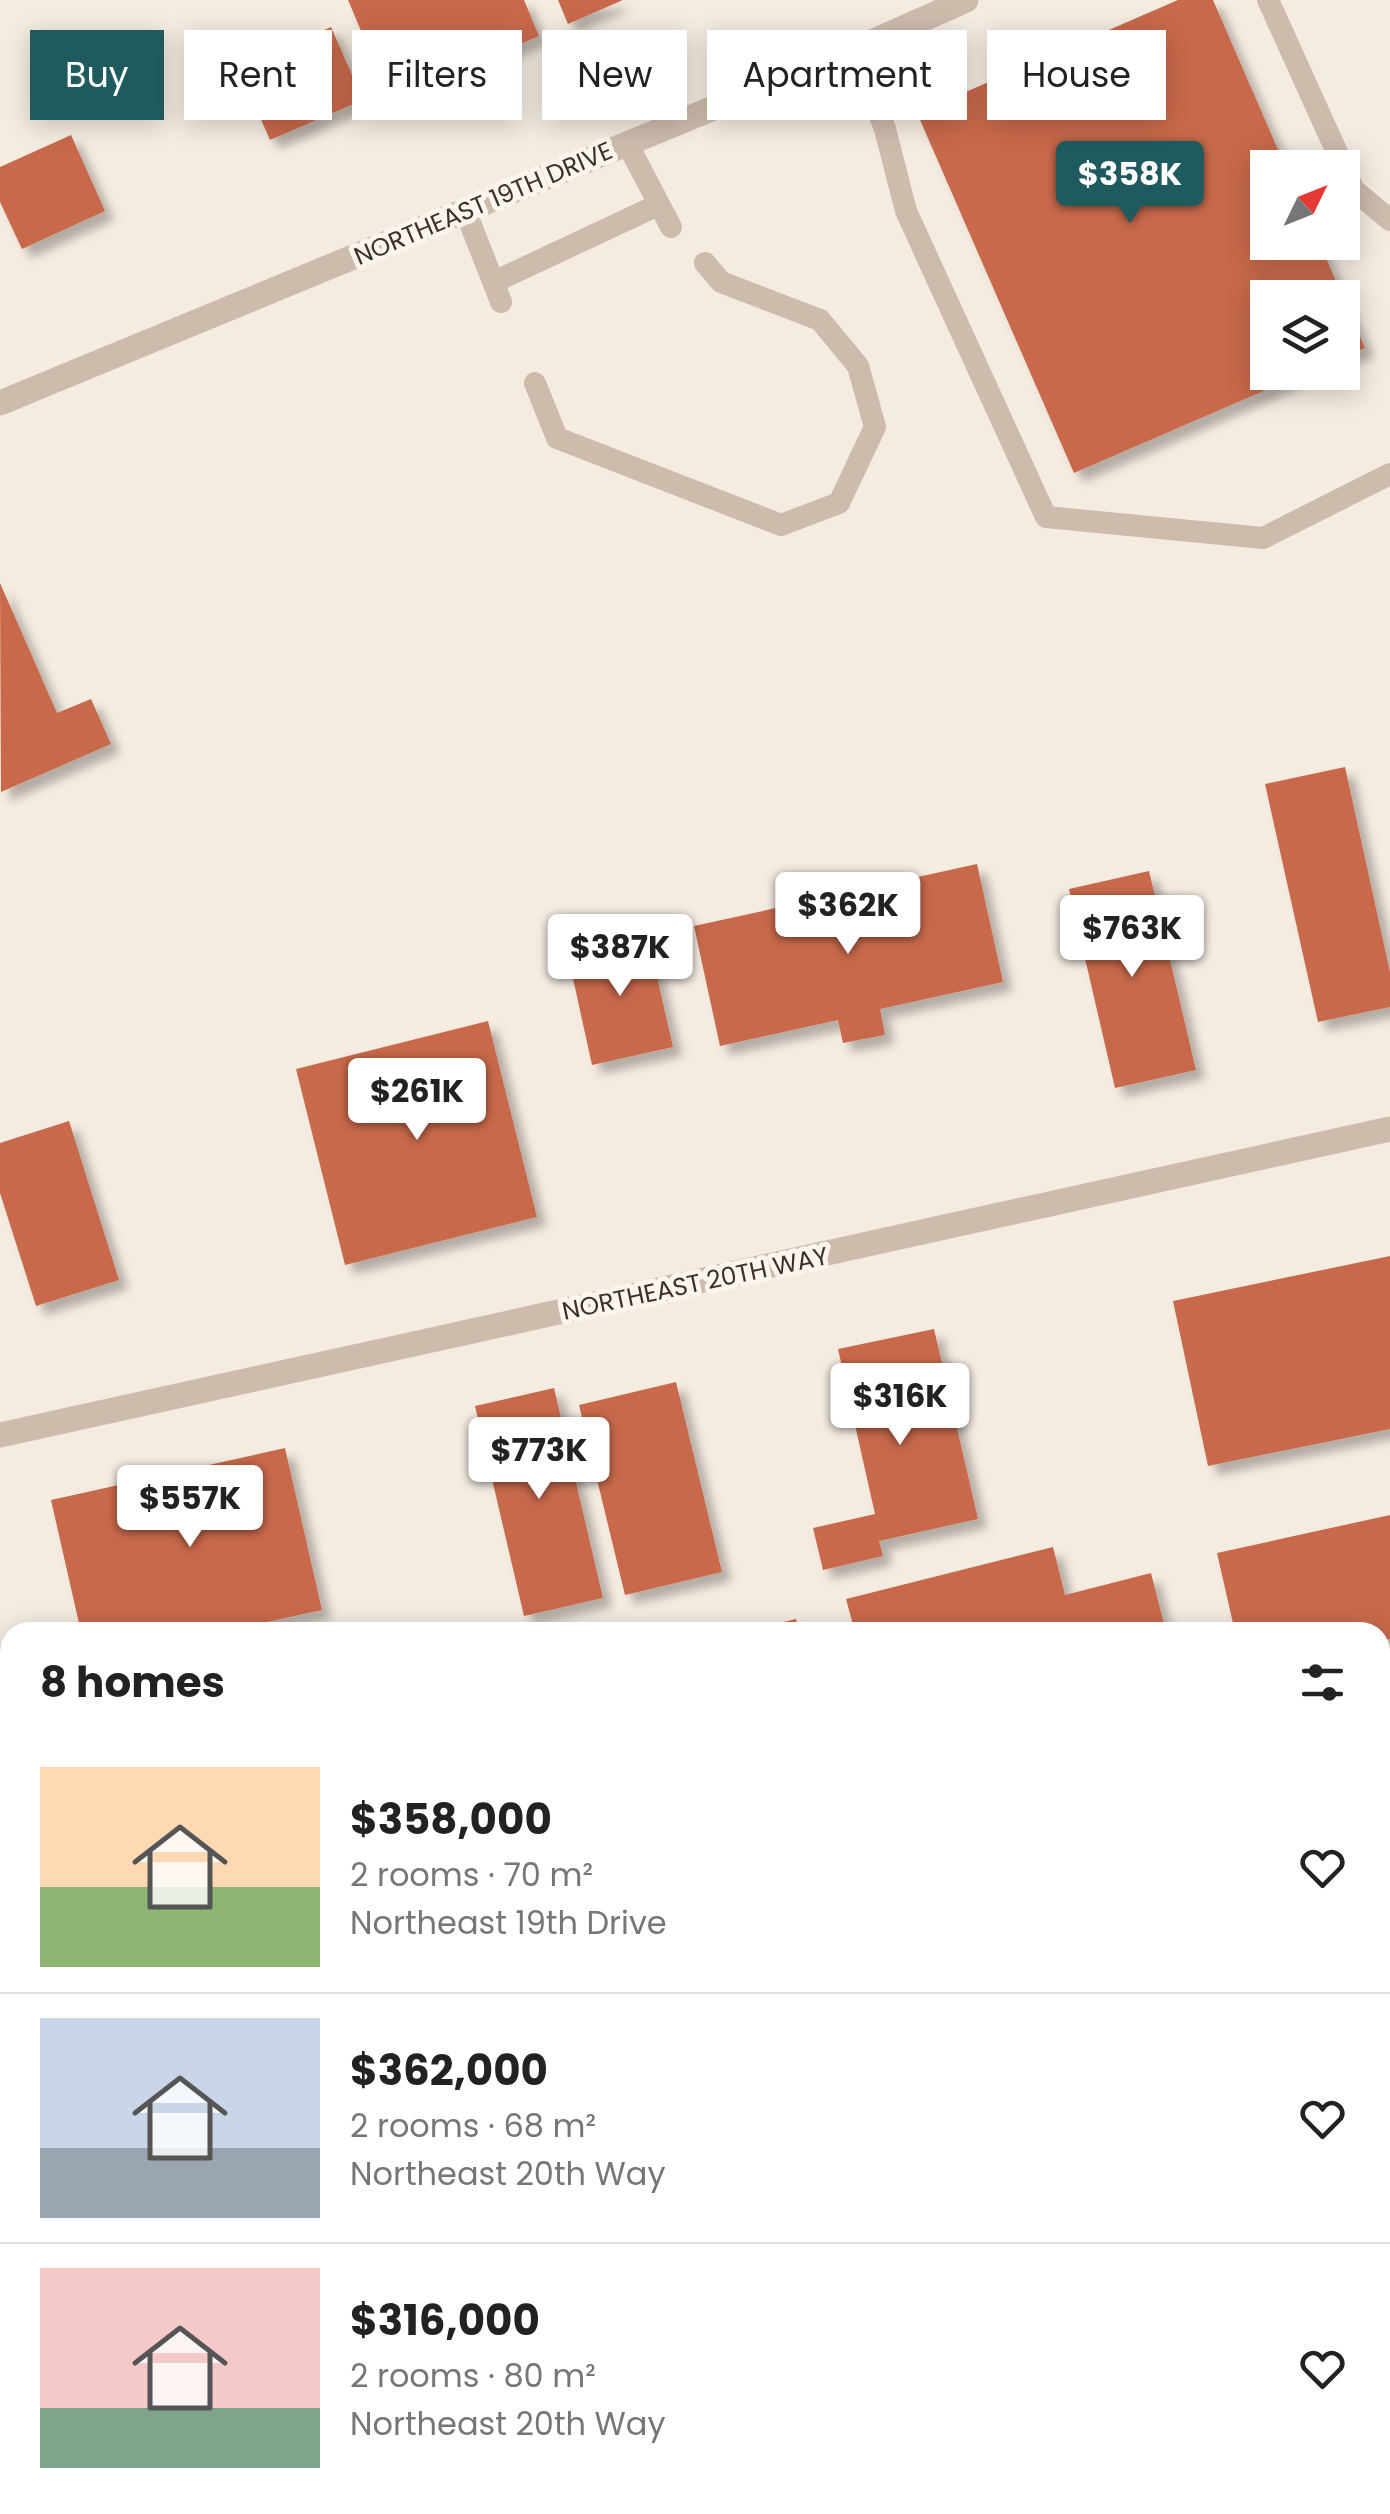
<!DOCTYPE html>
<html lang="en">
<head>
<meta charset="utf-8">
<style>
  :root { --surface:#fff; --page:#f2f2f2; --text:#222; --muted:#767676; --line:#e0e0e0; --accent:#1f5a5e }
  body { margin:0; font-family:Poppins,sans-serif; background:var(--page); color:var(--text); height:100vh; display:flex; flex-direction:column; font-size:38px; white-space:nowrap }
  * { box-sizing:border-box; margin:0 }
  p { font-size:32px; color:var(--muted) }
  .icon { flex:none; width:55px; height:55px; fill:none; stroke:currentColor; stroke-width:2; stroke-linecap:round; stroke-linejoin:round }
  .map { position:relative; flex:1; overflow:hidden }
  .side { position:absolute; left:0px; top:1622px; width:1390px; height:892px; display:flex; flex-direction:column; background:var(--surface); border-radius:30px 30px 0 0; box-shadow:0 5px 25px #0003 }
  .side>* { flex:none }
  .banner { position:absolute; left:30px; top:30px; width:1330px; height:90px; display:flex; gap:20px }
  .needle { width:65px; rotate:47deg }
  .buttons { position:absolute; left:1250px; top:150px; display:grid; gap:20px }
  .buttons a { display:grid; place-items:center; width:110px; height:110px; border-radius:0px; background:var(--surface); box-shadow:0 5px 25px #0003; font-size:50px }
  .price { position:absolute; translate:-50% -85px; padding:0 22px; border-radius:10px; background:#fff; color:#222; font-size:32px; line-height:65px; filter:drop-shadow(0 2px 5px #0008) }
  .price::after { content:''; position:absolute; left:50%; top:60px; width:30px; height:22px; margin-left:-15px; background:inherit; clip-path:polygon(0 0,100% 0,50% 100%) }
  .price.current { background:var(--accent); color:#fff }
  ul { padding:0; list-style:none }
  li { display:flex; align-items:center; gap:30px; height:250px; padding:0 40px }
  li+li { border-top:2px solid var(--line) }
  li span { display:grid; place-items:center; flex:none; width:280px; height:200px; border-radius:0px; color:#555 }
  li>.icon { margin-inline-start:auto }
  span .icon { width:120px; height:120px; fill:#fffc; stroke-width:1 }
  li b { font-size:42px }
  h2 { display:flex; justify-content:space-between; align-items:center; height:120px; padding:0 40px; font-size:42px }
  .pill { padding:0 35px; border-radius:0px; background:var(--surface); box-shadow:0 5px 25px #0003; font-size:35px; line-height:90px }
  .pill.current { background:var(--accent); color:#fff }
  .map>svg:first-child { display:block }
  .building { fill:#c8694b; filter:url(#shadow) }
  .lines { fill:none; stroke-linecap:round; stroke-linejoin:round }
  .service { stroke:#cdbbac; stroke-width:22 }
  .minor { stroke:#cdbbac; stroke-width:25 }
  .labels { text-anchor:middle; stroke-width:10; stroke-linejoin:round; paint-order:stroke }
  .street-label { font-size:25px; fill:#3b302b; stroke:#fbf5ee }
</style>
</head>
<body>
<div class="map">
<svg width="1390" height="2514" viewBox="0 0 1390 2514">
  <defs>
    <filter id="shadow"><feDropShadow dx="9" dy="9" stdDeviation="5" flood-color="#0004"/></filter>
  </defs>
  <rect width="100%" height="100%" fill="#f4ebe1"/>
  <g class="building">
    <polygon points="348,0 524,0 539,36 390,99"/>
    <polygon points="558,0 623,0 568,24"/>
    <polygon points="1178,0 1213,0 1286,168 1268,168 1268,242 1319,242 1365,348 1342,357 1342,298 1268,298 1268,372 1307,372 1074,473 917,113"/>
    <polygon points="331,27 363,100 270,140 238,67"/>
    <polygon points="71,135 105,211 22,249 0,202 0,167"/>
    <polygon points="0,583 57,713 91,699 111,744 1,792"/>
    <polygon points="1345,767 1390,972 1390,1007 1318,1022 1265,784"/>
    <polygon points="977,864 1003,982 880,1009 885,1035 843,1043 838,1020 720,1046 694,926"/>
    <polygon points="1149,871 1196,1070 1115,1088 1069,889"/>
    <polygon points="647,933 673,1047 592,1065 567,951"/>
    <polygon points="488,1021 537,1217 345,1265 296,1069"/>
    <polygon points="69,1121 119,1280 36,1306 0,1193 0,1143"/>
    <polygon points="1390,1256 1390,1429 1208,1466 1173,1301"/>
    <polygon points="934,1329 978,1519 879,1541 883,1556 823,1570 813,1528 875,1514 838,1349"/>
    <polygon points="676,1382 722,1572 625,1595 579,1405"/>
    <polygon points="554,1388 603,1598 524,1616 475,1406"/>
    <polygon points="285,1448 322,1610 221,1632 81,1632 51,1500"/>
    <polygon points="1390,1515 1390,1639 1380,1641 1380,1632 1235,1632 1217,1553"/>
    <polygon points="1053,1547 1065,1595 1151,1573 1166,1632 855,1632 846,1599"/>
    <polygon points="796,1619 799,1632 748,1632 747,1631"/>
    <polygon points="1390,1853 1390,1937 1380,1939 1380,1856"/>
    <polygon points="10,2275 10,2505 163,2507 130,2514 0,2514 0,2278"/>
    <polygon points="1390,2311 1390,2514 1073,2514 1071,2505 1380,2505 1380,2314"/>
  </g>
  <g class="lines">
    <g class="service">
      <polyline points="1268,0 1354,190 1390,220"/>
      <polyline points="854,50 885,129 906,211 1046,517 1263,538 1390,474"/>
      <polyline points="627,143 671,227"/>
      <polyline points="465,210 501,302"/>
      <polyline points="494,282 658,205"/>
      <polyline points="535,383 557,438 781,525 839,503 875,427 858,366 820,320 721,282 705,263"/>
      <polyline points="277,2505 279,2514"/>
      <polyline points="532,2505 533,2514"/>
      <polyline points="1002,2505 1004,2514"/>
    </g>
    <g class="minor">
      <polyline points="0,403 854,50 966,0"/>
      <polyline points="0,1435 1390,1129"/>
      <polyline points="0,1659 10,1671"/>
      <polyline points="1380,1783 1390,1781"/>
      <polyline points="411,2505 413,2514"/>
    </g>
  </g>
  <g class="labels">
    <g class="street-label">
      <text transform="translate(483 203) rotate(-23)" y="9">NORTHEAST 19TH DRIVE</text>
      <text transform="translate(695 1283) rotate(-12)" y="9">NORTHEAST 20TH WAY</text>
    </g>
  </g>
</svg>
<div class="buttons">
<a><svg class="needle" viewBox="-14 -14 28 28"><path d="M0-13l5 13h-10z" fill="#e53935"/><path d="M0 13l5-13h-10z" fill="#767676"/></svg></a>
<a><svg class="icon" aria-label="layers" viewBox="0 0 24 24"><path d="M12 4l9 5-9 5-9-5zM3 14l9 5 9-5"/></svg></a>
</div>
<b class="price current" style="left:1130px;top:226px">$358K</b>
<b class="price" style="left:848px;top:957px">$362K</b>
<b class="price" style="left:1132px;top:980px">$763K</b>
<b class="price" style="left:620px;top:999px">$387K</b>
<b class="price" style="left:417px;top:1143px">$261K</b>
<b class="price" style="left:900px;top:1448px">$316K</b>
<b class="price" style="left:539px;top:1502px">$773K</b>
<b class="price" style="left:190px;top:1550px">$557K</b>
<div class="banner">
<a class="pill current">Buy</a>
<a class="pill">Rent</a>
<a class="pill">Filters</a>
<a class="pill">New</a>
<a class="pill">Apartment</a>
<a class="pill">House</a>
</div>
<section class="side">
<h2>8 homes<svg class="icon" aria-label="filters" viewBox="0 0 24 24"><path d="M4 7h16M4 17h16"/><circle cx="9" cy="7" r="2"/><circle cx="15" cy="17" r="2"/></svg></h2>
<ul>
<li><span style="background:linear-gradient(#ffd9b3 60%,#8fb573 0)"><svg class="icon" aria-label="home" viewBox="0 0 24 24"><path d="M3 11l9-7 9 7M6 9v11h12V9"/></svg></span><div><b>$358,000</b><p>2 rooms · 70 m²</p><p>Northeast 19th Drive</p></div><svg class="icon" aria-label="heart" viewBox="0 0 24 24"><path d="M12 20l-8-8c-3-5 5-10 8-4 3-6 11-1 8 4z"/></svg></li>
<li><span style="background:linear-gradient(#c9d6e8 65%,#9aa5b1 0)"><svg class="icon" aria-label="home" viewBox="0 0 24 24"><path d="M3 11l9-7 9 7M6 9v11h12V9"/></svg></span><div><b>$362,000</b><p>2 rooms · 68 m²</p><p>Northeast 20th Way</p></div><svg class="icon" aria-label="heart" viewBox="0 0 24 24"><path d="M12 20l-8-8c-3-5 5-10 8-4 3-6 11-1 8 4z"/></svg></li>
<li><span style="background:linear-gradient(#f6c9c9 70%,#7fa58c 0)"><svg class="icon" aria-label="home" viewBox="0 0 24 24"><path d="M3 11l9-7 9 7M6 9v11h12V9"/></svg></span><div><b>$316,000</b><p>2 rooms · 80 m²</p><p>Northeast 20th Way</p></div><svg class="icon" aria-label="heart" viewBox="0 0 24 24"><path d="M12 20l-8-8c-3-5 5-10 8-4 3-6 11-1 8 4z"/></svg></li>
</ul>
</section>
</div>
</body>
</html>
